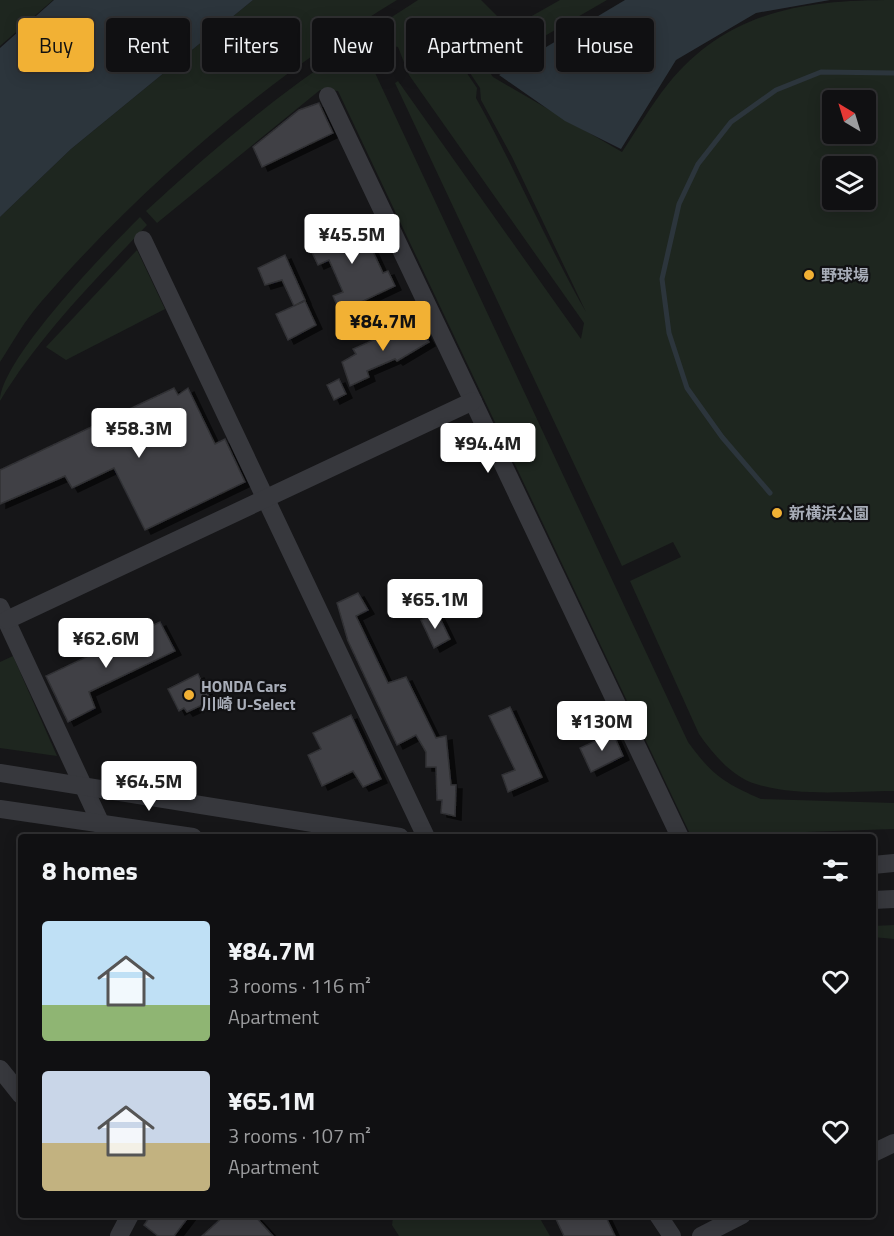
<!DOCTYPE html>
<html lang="en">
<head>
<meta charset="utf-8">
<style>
  :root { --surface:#101012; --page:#19191b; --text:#f1f3f6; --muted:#9c9d9f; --line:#303032; --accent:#f2b134 }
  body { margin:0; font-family:"Titillium Web","Noto Sans JP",sans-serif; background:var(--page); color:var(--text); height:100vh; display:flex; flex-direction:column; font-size:22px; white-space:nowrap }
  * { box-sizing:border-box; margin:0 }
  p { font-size:20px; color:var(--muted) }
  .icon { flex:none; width:33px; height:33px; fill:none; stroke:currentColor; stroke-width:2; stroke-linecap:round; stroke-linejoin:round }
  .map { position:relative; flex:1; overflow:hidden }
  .details { position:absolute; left:18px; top:834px; width:858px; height:384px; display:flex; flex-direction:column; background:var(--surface); border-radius:6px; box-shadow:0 3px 15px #0003,0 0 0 2px var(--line) }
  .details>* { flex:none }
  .hud { position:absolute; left:18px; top:18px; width:858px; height:54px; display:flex; gap:12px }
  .needle { width:39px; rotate:322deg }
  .buttons { position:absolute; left:822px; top:90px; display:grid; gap:12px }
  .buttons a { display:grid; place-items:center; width:54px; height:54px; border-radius:6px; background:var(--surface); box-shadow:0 3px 15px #0003,0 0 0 2px var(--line); font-size:30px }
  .price { position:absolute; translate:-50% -51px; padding:0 14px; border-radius:6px; background:#fff; color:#222; font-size:20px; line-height:39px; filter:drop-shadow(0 2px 3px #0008) }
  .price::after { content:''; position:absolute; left:50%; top:36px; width:18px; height:14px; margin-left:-9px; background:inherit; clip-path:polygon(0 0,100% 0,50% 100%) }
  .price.active { background:var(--accent); color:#111 }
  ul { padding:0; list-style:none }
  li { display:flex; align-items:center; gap:18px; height:150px; padding:0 24px }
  li span { display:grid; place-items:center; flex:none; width:168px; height:120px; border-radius:6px; color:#555 }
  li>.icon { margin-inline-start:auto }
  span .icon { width:72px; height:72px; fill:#fffc; stroke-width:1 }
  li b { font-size:26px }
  h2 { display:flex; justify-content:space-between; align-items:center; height:72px; padding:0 24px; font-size:26px }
  .pill { padding:0 21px; border-radius:6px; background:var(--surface); box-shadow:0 3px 15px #0003,0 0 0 2px var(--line); font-size:21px; line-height:54px }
  .pill.active { background:var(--accent); color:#111 }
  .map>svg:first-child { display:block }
  .green { fill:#1e261f; fill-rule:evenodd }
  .water { fill:#2c353c }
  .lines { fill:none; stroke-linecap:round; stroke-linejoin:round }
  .stream { stroke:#2c353c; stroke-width:5 }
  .building { fill:#404145; stroke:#303034; stroke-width:1.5; filter:url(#shadow) }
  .minor { stroke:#37383d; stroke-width:18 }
  .poi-dot { fill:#f2b134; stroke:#111113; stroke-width:2 }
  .labels { text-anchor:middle; stroke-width:4.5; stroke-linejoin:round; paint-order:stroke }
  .poi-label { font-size:16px; font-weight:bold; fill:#a8adb8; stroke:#111113; text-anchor:start }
</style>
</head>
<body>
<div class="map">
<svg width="894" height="1236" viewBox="0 0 894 1236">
  <defs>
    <filter id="shadow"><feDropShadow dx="6" dy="4" stdDeviation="0" flood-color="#0009"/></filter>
  </defs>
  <rect width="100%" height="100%" fill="#161618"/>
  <g class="green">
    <polygon points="0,0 53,0 0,46"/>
    <path d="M253 0H397C266 80 141 186 41 302 25 320 13 342 0 362V217L71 149Z"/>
    <path d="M418 0H481L501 20 497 29 474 43 480 55 462 66 477 88 476 98C515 168 546 242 586 312L512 157 481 100 480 88 466 67 480 58 493 77 622 152C637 130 651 105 668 84 728 10 805 0 894 0V791C852 791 797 797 756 784 732 777 713 754 699 734L630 581 681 557 673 542 622 566 395 83 398 81 581 339 584 323 409 75 398 47 378 44 375 40 381 24ZM832 100H866V134H832ZM832 166H866V200H832Z"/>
    <polygon points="560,0 607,0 491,67 479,46"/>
    <path d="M347 49 369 60 688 742C711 774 724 783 761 799L894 803V829L691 836 338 91 320 90 157 223 146 211C210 152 274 97 347 49Z"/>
    <path d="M140 217 147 225C94 281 40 335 0 401 0 360 108 249 140 217Z"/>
    <polygon points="137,250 165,309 66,360 46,347"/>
    <polygon points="13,656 57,756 0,748 0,662"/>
    <polygon points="894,925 894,939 873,937 873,926"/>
    <polygon points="397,1215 538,1215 550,1236 399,1236 392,1225 393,1218"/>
  </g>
  <g class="water">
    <polygon points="54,0 253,0 71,149 0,217 0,48"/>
    <polygon points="625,0 830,0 756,13 676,60 621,149 565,121 499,75"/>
  </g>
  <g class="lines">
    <polyline class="stream" points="770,493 722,437 687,388 669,333 662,279 679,204 698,164 731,122 776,90 821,72 894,73"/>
  </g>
  <g class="building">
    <polygon points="319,103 333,133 262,167 253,147 299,110"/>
    <polygon points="358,219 383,273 388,271 395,286 340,312 333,296 343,292 329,260 318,265 308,244"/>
    <polygon points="285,255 305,300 294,306 282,280 265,285 258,268"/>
    <polygon points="305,301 316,325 288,340 276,314"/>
    <polygon points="405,326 409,332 420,326 429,342 397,361 395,359 367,371 369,377 350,386 342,362 356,354 353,349"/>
    <polygon points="339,379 346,394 334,400 327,385"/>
    <polygon points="174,388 178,395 188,388 215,444 225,439 245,482 145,530 114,468 72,488 65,476 0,504 0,470"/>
    <polygon points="358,593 368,610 356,616 388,683 406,677 436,738 446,736 451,785 456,785 455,816 441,813 442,800 437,800 436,767 426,767 426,752 416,735 397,745 348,641 337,603"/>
    <polygon points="437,612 450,639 434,648 421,620"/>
    <polygon points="160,622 175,651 89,692 95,708 68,722 46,676"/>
    <polygon points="198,674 211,701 187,712 184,708 179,711 168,689"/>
    <polygon points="510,707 542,777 508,792 502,775 515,770 489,716"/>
    <polygon points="351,715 381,779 363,787 353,771 322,786 308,755 321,749 313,733"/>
    <polygon points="613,733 623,756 591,772 580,748"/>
    <polygon points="151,1215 190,1215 174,1236 158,1236 144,1225"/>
    <polygon points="225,1215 254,1215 273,1236 202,1236"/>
    <polygon points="565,1215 605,1215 615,1236 564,1236 556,1219"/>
  </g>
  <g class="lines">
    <g class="minor">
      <polyline points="328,96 680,837"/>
      <polyline points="143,240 426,837"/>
      <polyline points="0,607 107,837"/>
      <polyline points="7,620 473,401"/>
      <polyline points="0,773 400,837"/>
      <polyline points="0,809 193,837"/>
      <polyline points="873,865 894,863"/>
      <polyline points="873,900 894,899"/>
      <polyline points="0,1069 21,1095"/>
      <polyline points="873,1153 894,1143"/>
      <polyline points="658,1215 672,1236"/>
      <polyline points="119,1236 130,1215"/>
      <polyline points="701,1236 742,1215"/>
    </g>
  </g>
  <g class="poi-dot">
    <circle cx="809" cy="275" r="6"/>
    <circle cx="777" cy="513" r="6"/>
    <circle cx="189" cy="695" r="6"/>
  </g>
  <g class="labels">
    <g class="poi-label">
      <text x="821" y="281">野球場</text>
      <text x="789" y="519">新横浜公園</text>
      <text x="201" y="692">HONDA Cars<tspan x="201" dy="18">川崎 U-Select</tspan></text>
    </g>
  </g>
</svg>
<div class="buttons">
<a><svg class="needle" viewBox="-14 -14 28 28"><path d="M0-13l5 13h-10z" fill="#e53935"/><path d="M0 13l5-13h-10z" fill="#9c9d9f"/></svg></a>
<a><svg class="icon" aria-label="layers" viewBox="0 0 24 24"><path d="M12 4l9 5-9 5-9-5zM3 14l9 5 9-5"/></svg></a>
</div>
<b class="price" style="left:352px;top:265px">¥45.5M</b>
<b class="price active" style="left:383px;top:352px">¥84.7M</b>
<b class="price" style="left:139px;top:459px">¥58.3M</b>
<b class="price" style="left:488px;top:474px">¥94.4M</b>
<b class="price" style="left:435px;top:630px">¥65.1M</b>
<b class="price" style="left:106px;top:669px">¥62.6M</b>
<b class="price" style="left:602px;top:752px">¥130M</b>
<b class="price" style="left:149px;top:812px">¥64.5M</b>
<div class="hud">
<a class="pill active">Buy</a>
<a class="pill">Rent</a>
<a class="pill">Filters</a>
<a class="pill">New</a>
<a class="pill">Apartment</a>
<a class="pill">House</a>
</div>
<section class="details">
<h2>8 homes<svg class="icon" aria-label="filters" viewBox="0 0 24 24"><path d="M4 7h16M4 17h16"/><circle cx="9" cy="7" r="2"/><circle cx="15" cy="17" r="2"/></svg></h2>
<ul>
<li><span style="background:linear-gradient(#bfe0f5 70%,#8fb573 0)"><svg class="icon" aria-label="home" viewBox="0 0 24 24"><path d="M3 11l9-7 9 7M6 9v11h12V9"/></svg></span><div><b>¥84.7M</b><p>3 rooms · 116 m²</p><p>Apartment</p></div><svg class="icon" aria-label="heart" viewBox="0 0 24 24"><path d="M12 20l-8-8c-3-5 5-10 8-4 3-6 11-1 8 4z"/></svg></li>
<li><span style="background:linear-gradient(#c9d6e8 60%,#c2b280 0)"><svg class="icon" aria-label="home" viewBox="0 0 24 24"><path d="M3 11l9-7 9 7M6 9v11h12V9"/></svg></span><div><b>¥65.1M</b><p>3 rooms · 107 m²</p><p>Apartment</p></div><svg class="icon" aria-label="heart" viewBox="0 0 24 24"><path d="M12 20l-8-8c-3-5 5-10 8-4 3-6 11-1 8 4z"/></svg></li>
</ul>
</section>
</div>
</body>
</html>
